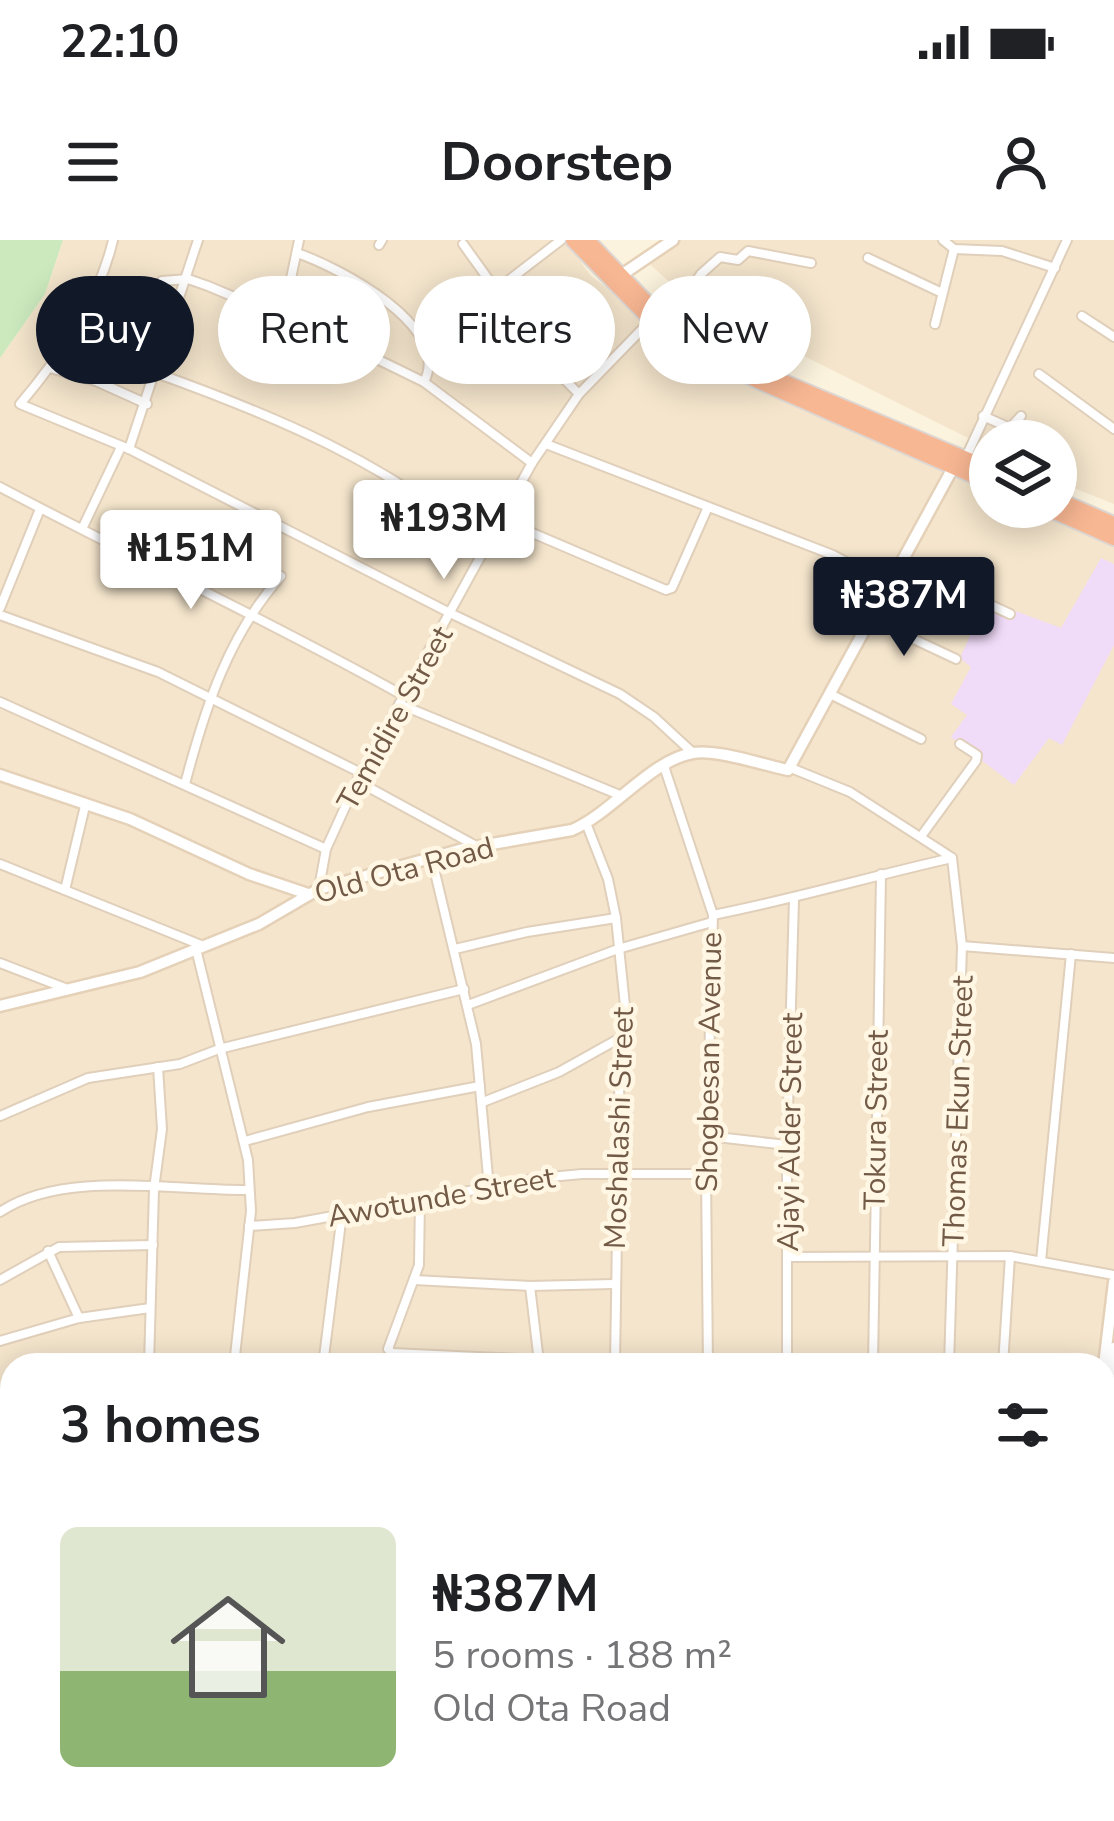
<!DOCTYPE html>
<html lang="en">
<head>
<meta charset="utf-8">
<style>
  :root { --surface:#fff; --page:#f6f6f6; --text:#202124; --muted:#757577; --accent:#111827 }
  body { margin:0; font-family:"Nunito Sans",sans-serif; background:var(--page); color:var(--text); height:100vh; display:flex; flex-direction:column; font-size:45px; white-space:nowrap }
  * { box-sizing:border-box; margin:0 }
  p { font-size:39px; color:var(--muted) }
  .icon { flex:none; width:66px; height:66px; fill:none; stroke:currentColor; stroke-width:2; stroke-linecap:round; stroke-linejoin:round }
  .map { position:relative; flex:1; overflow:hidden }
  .drawer { position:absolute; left:0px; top:1113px; width:1116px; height:468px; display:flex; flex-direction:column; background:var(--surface); border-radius:36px 36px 0 0; box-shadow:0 6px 30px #0003 }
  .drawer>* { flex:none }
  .banner { position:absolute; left:36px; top:36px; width:1044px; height:108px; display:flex; gap:24px }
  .tools { position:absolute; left:969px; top:180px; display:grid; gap:24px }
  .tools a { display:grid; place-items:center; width:108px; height:108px; border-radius:50%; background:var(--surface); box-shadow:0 6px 30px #0003; font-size:60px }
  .price { position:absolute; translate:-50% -102px; padding:0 27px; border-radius:12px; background:#fff; color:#222; font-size:39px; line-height:78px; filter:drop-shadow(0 3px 6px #0008) }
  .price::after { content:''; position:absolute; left:50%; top:72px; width:36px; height:27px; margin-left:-18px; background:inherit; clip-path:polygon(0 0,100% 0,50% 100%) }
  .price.selected { background:var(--accent); color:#fff }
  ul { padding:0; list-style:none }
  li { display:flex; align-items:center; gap:36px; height:300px; padding:0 60px }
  li span { display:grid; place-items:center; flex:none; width:336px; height:240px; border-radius:18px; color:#555 }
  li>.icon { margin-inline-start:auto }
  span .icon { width:144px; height:144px; fill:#fffc; stroke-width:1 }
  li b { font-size:51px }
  h2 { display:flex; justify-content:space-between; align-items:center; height:144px; padding:0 60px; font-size:51px }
  .pill { padding:0 42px; border-radius:54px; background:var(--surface); box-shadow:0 6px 30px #0003; font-size:42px; line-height:108px }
  .pill.selected { background:var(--accent); color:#fff }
  .status { display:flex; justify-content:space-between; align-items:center; height:84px; padding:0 60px; background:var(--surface); direction:ltr }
  .status svg { height:33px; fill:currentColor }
  header { display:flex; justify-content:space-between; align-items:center; height:156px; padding:0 60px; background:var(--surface); font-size:54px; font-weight:700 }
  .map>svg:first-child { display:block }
  .residential { fill:#f4e5cc; fill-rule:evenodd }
  .education { fill:#f0dbf8 }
  .green { fill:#cbe9bd }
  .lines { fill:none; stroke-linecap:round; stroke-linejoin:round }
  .street-casing { stroke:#e0cfba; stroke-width:12 }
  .secondary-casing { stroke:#e5d1b8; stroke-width:15 }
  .highway-casing { stroke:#ddd7d3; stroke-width:18 }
  .street { stroke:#fff; stroke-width:8 }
  .secondary { stroke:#fff; stroke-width:10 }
  .highway { stroke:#f8b793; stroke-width:14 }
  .labels { text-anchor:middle; stroke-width:9; stroke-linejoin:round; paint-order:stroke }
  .street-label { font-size:30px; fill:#725a46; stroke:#fff7e4 }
</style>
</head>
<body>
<div class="status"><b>22:10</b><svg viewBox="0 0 49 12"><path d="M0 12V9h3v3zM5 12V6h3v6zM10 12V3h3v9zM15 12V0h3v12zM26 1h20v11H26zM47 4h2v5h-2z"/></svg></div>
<header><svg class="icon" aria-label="menu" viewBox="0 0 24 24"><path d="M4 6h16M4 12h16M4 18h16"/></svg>Doorstep<svg class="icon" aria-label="person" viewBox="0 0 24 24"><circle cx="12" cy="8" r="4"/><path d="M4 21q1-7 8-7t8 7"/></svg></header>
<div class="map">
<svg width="1114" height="1581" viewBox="0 0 1114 1581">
  <rect width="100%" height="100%" fill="#fcf3de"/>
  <g class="residential">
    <path d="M63 0H565L591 36 730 137 990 246V267H1034L1114 305V1581H0V118L45 54ZM12 1125H1104V1569H12Z"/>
    <polygon points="661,0 1114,0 1114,264 1056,241 1056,201 990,201 990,209 686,57 642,17"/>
  </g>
  <polygon class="education" points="1101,318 1114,324 1114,405 1062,505 1049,498 1014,545 951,497 967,475 951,464 971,427 960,418 986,360 1061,388"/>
  <polygon class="green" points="0,0 63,0 45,54 0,118"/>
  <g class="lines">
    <g class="street-casing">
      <g id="street">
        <path d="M113 0C99 61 60 117 20 164L129 209 452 374 620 454 654 477 693 513"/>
        <polyline points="561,0 496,50 537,112 579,154"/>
        <polyline points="943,0 954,9 1002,11 1055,28"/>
        <polyline points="463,4 496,50"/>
        <polyline points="379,5 382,0"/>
        <path d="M297 13C338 27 453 86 424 142"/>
        <polyline points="868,18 940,52"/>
        <polyline points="162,41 188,39 208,46 344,103 424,142 532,223"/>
        <polyline points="1082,76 1114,97"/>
        <polyline points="283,77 299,0"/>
        <polyline points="668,82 701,34 720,17 738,20 748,11 811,23"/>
        <polyline points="935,84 954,9"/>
        <polyline points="50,128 96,141 147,164"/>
        <path d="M156 133C281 178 382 221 487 306"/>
        <polyline points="1039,134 1114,189"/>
        <polyline points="96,141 110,108 124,89"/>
        <polyline points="983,176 1010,188 1021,176"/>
        <polyline points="546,204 833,315 890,345"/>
        <polyline points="129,209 198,0"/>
        <polyline points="966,217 1067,0"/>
        <path d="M0 247C134 318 272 382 404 456"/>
        <polyline points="502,280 666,350 672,348 708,267"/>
        <polyline points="82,289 121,207"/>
        <polyline points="902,324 1010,374"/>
        <polyline points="0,368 40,269"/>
        <polyline points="0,375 158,432 361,533"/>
        <polyline points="871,379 956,419"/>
        <polyline points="832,455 921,499"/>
        <polyline points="0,462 326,609"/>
        <polyline points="399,464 622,556"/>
        <polyline points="664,526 713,675 706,934 708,1125"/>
        <polyline points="791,528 850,552 951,617"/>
        <polyline points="357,541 478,607"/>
        <path d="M185 544C205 468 228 396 281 336"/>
        <polyline points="586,583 608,639 616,678 627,785 620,798 615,1125"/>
        <polyline points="922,595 976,521 977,515 960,504"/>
        <polyline points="432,620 476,804 489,948"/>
        <polyline points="0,624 201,705"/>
        <polyline points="319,648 326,609 357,541 532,223 579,154 650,81"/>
        <polyline points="65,650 85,566"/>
        <path d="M713 675C794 659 872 636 952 618"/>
        <polyline points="962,706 1114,718"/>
        <polyline points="196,709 248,920 251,971 234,1125"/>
        <polyline points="455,709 527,692 616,678"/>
        <polyline points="0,723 65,748"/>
        <polyline points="468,765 618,709 712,682"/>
        <polyline points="483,862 559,832 620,798"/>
        <polyline points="0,876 88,838 180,824 219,809 464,749"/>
        <polyline points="708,896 787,905"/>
        <polyline points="245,901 368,867 480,846"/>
        <polyline points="420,959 419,1025 388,1109 392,1113 539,1120"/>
        <path d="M0 972C63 929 174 951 249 950"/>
        <polyline points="249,986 295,983 539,938 582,934 706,934"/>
        <polyline points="48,1011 79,1078"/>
        <polyline points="789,1017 1010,1016 1114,1035"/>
        <polyline points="1041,1021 1071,714"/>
        <polyline points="0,1040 59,1007 153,1005"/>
        <polyline points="414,1040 530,1046 614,1044"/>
        <polyline points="530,1046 539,1122"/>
        <polyline points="0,1101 79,1078 150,1068"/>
        <polyline points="149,1125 154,949 162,889 158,827"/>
        <polyline points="323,1125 342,974"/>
        <polyline points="787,1125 787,905 794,659"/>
        <polyline points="873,1125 881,634"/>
        <polyline points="949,1125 962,706 952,618"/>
        <polyline points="1003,1125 1010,1016"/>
        <polyline points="0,1228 12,1224"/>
        <polyline points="1104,1253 1110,1249 1114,1237"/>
        <polyline points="0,1316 12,1309"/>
        <polyline points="1104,1476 1114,1478"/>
        <polyline points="176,1569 178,1581"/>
        <polyline points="270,1569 272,1581"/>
        <polyline points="364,1569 366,1581"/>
        <polyline points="622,1569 623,1581"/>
        <polyline points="271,1576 297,1569"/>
        <polyline points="81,1581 125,1569"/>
        <polyline points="687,1581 725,1575 765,1581"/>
        <polyline points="822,1581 938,1581"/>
      </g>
    </g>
    <g class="secondary-casing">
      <g id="secondary">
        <polyline points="620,36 673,0"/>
        <polyline points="0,535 130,579 249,634 308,654"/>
        <path d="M0 766 140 732 259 684 319 649 463 609 572 590C612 573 651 520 693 513 718 509 763 525 788 530L954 226"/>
        <polyline points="1104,1125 1114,1042"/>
        <polyline points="1104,1204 1114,1108"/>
        <polyline points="0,1386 12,1442"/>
        <polyline points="0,1523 12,1519"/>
        <polyline points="35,1569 37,1581"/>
        <polyline points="1052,1581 1053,1569"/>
        <polyline points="1062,1581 1064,1569"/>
      </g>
    </g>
    <g class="highway-casing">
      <g id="highway">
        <polyline points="573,0 651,80 690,107 758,141 990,243"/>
        <polyline points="587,0 655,71"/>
        <polyline points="751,128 990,229"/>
        <polyline points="1056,259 1114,284"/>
        <polyline points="1044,267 1114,298"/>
      </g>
    </g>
    <use href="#street" class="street"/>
    <use href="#secondary" class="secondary"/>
    <use href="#highway" class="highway"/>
  </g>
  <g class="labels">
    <g class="street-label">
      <text transform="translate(395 478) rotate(-61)" y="10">Temidire Street</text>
      <text transform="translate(404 630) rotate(-15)" y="10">Old Ota Road</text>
      <text transform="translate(709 822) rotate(-89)" y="10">Shogbesan Avenue</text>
      <text transform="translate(958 871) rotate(-88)" y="10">Thomas Ekun Street</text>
      <text transform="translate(876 880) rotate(-89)" y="10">Tokura Street</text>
      <text transform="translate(619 888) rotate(-88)" y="10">Moshalashi Street</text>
      <text transform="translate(790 892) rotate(-89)" y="10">Ajayi Alder Street</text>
      <text transform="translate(441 957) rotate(-10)" y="10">Awotunde Street</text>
    </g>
  </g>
</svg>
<div class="tools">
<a><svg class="icon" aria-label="layers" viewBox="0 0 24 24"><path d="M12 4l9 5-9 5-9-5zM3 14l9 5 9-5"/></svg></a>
</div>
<b class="price" style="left:444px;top:342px">₦193M</b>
<b class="price" style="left:191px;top:372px">₦151M</b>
<b class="price selected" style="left:904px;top:419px">₦387M</b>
<div class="banner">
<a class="pill selected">Buy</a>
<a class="pill">Rent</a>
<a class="pill">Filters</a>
<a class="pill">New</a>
</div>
<section class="drawer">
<h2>3 homes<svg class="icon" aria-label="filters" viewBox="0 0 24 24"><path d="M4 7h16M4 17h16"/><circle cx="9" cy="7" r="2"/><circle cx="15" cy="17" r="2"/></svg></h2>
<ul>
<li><span style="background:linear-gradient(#dfe7d0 60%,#8fb573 0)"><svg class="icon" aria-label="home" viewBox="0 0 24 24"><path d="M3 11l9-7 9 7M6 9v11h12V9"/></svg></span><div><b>₦387M</b><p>5 rooms · 188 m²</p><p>Old Ota Road</p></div></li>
</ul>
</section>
</div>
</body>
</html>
